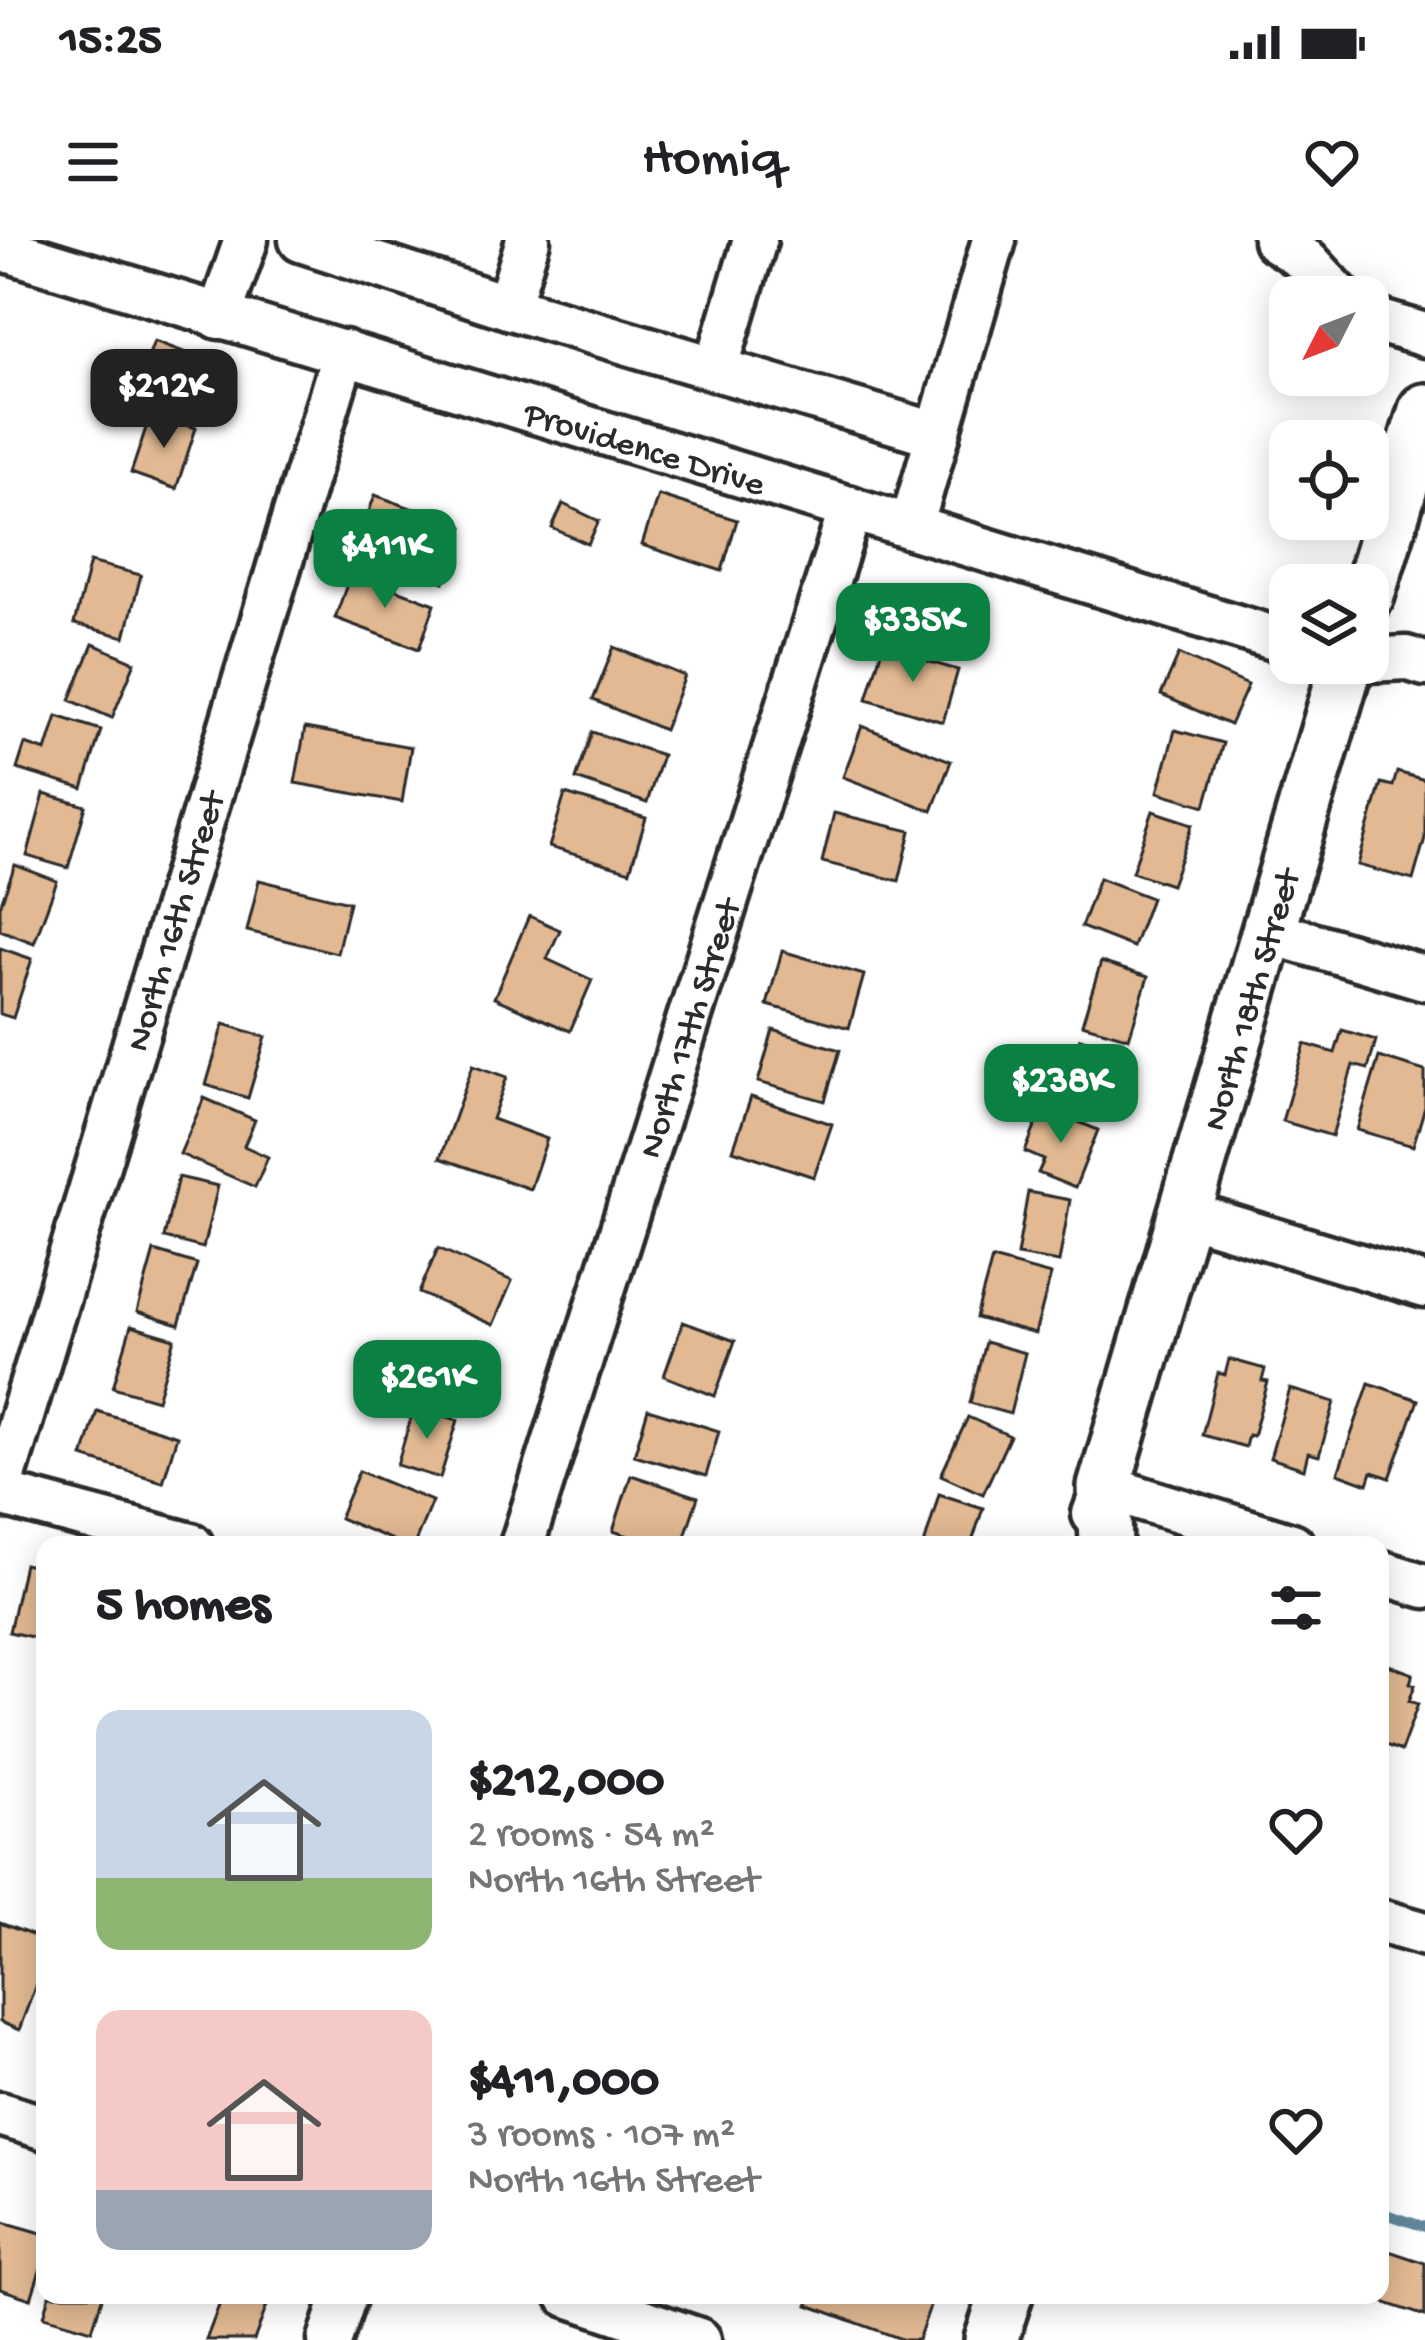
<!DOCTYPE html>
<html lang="en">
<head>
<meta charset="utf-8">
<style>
  :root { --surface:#fff; --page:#f6f6f6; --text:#202124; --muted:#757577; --accent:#0b8043 }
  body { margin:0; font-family:"Gochi Hand",sans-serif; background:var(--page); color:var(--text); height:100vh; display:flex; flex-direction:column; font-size:45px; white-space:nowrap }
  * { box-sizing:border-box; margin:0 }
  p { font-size:39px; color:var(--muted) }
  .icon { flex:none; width:66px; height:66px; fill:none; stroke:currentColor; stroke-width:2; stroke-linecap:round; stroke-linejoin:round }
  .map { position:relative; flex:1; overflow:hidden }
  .sheet { position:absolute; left:36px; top:1296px; width:1353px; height:768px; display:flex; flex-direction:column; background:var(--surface); border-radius:24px; box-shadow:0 6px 30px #0003 }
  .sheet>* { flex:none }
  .needle { width:78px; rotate:228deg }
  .fabs { position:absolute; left:1269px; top:36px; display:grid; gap:24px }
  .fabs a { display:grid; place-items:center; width:120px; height:120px; border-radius:24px; background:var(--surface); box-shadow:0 6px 30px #0003; font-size:60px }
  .price { position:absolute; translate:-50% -102px; padding:0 27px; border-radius:24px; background:var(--accent); color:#fff; font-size:39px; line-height:78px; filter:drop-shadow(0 3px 6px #0008) }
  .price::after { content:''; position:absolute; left:50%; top:72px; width:36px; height:27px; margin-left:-18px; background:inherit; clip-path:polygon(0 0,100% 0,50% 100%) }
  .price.on { background:#222; color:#fff }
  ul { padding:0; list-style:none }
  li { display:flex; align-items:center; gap:36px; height:300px; padding:0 60px }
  li span { display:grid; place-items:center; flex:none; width:336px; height:240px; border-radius:24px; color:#555 }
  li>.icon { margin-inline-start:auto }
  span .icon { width:144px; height:144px; fill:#fffc; stroke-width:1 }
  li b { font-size:51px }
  h2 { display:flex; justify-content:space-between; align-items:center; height:144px; padding:0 60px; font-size:51px }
  .status { display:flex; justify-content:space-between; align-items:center; height:84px; padding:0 60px; background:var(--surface); direction:ltr }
  .status svg { height:33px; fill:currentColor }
  header { display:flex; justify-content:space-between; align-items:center; height:156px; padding:0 60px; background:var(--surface); font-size:54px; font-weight:600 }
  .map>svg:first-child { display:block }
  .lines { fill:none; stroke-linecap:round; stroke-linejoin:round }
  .stream { stroke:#60869a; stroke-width:10 }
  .building { fill:#e2b992; stroke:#2b2b2b; stroke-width:3 }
  .minor-casing { stroke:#2b2b2b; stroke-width:51 }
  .major-casing { stroke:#2b2b2b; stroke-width:60 }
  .minor { stroke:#fff; stroke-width:42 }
  .major { stroke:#fff; stroke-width:51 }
  .labels { text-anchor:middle; stroke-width:10; stroke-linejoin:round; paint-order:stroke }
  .street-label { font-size:36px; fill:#2b2b2b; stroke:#fff }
</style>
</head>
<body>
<div class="status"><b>15:25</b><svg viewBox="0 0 49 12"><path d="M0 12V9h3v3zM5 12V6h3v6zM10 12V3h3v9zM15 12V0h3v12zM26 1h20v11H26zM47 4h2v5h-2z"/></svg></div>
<header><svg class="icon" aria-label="menu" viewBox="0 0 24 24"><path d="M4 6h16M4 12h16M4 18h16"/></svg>Homiq<svg class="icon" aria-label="heart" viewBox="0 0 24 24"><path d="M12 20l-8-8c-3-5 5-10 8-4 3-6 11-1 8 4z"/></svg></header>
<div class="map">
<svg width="1425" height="2100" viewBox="0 0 1425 2100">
  <rect width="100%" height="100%" fill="#fff"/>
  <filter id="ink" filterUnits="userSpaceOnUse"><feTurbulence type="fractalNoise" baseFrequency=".00833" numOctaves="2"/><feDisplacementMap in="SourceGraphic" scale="24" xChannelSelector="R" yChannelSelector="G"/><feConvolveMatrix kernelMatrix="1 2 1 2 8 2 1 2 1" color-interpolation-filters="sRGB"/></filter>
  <g filter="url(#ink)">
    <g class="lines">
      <polyline class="stream" points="1380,1972 1425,1987"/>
    </g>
    <g class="building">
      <polygon points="154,101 224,127 206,177 136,151"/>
      <polygon points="151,173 196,188 176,249 131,233"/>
      <polygon points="375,255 463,287 444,342 355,310"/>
      <polygon points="658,255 737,280 722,331 642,305"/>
      <polygon points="563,264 599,281 588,304 552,288"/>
      <polygon points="90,322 141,335 125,397 74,384"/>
      <polygon points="351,333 435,364 419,409 335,378"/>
      <polygon points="904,346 972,365 960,411 891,394"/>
      <polygon points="93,404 135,422 112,478 70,460"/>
      <polygon points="614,407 685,436 664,490 593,460"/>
      <polygon points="882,408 958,430 943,482 867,459"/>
      <polygon points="1179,414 1248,445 1230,485 1161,455"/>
      <polygon points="57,476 101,490 83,549 17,529 25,504 46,511"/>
      <polygon points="862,486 951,521 932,571 843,537"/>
      <polygon points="305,488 411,507 402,562 295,543"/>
      <polygon points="1175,490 1223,503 1205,566 1158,552"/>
      <polygon points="592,492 662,515 647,563 576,539"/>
      <polygon points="1397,532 1425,540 1425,598 1413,640 1358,625 1381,543 1393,546"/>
      <polygon points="44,554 86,566 68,628 27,616"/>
      <polygon points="565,554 646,578 630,631 549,607"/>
      <polygon points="1153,571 1193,584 1171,645 1132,632"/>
      <polygon points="834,573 911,591 899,641 822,622"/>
      <polygon points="15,625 57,641 34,703 0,690 0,666"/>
      <polygon points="1099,638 1151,658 1133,707 1081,687"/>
      <polygon points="259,640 349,662 337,713 247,691"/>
      <polygon points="529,676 560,690 547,719 592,740 570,791 494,758"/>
      <polygon points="0,708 32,719 13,778 0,774"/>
      <polygon points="782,711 864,735 849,788 767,765"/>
      <polygon points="1101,722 1148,737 1129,798 1082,784"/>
      <polygon points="224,784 266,797 248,858 206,845"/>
      <polygon points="773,790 840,810 825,861 758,842"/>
      <polygon points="1342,790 1376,800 1368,829 1353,825 1332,896 1282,881 1305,804 1335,813"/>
      <polygon points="1080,798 1122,812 1102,873 1060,859"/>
      <polygon points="1379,817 1425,831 1425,867 1413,906 1357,890"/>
      <polygon points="473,825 507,837 492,879 547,899 530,949 440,918"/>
      <polygon points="751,857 832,884 814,937 733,910"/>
      <polygon points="204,858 255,880 244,906 268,917 255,947 180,914"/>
      <polygon points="1043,867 1098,890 1075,948 1038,933 1044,920 1025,912"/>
      <polygon points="178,937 218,946 203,1008 164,998"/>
      <polygon points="1028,952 1070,960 1059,1022 1017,1015"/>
      <polygon points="438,1008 512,1041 493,1085 419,1053"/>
      <polygon points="154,1011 197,1024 179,1085 137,1072"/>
      <polygon points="992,1019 1051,1035 1035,1094 976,1078"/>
      <polygon points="683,1082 735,1101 715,1156 664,1136"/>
      <polygon points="131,1086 175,1099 157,1160 113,1147"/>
      <polygon points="985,1102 1025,1113 1010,1174 970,1163"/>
      <polygon points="1229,1119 1265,1129 1262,1141 1268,1142 1253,1196 1248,1195 1245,1207 1202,1195 1218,1133 1225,1135"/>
      <polygon points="1369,1143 1418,1160 1390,1238 1372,1232 1368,1244 1338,1233"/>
      <polygon points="1290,1149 1335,1162 1319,1216 1308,1213 1304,1229 1270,1218"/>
      <polygon points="414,1167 458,1180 440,1238 397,1225"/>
      <polygon points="648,1169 719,1191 706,1236 634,1215"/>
      <polygon points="97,1171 177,1196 163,1242 83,1217"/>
      <polygon points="968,1177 1010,1196 983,1254 941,1235"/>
      <polygon points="359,1231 432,1261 414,1305 404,1305 339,1278"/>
      <polygon points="631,1235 698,1257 682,1305 656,1305 613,1291"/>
      <polygon points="939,1254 983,1268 971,1305 924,1305"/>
      <polygon points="24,1324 45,1329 45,1400 9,1392"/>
      <polygon points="1383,1423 1413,1434 1410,1443 1415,1445 1409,1461 1418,1464 1401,1511 1380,1503 1380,1431"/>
      <polygon points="0,1683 45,1700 45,1720 19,1790 0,1782"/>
      <polygon points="0,1981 45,1994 45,2015 31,2059 0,2049"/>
      <polygon points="1380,2008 1425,2023 1425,2076 1362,2055 1380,2055"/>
      <polygon points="50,2055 103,2055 92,2090 44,2076"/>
      <polygon points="223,2055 271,2055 254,2100 206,2100"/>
      <polygon points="811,2055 934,2055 918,2100 904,2100 808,2065"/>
    </g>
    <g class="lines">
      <g class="minor-casing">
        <g id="minor">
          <polyline points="301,0 508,67 938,195"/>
          <polyline points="1275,0 1308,22 1340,57"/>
          <path id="s1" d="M0 8 1290 403"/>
          <polyline points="508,67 528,0"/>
          <polyline points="219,77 246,0"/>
          <polyline points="1368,78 1425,95"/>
          <polyline points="716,129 755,0"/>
          <polyline points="911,287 994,0"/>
          <polyline points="1368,420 1406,418 1425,424"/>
          <polyline points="1267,691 1425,738"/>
          <polyline points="1185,973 1425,1046"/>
          <path id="s2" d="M0 1249 344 112"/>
          <polyline points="0,1254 191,1305"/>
          <polyline points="1094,1274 1104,1247 1292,1305"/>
          <path id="s3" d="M522 1305 851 268"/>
          <polyline points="1380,1332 1425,1346"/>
          <polyline points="1380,1681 1425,1694"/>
          <polyline points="0,1874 45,1888"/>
          <polyline points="568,2055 699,2100"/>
          <polyline points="330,2100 345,2055"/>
        </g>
      </g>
      <g class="major-casing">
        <g id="major">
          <polyline points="1368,355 1425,170"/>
          <path id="s4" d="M1106 1305 1104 1247 1347 423"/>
          <polyline points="991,2100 1006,2055"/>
        </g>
      </g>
      <use href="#minor" class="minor"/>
      <use href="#major" class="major"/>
    </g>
  </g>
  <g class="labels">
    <g class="street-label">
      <text dy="13" stroke="none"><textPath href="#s1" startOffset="675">Providence Drive</textPath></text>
      <text dy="13" stroke="none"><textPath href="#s2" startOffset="594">North 16th Street</textPath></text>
      <text dy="13" stroke="none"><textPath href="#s4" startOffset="567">North 18th Street</textPath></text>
      <text dy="13" stroke="none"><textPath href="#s3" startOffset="543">North 17th Street</textPath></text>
    </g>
  </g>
</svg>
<div class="fabs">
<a><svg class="needle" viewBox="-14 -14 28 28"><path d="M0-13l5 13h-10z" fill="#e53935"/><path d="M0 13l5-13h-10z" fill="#757577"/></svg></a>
<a><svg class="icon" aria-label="locate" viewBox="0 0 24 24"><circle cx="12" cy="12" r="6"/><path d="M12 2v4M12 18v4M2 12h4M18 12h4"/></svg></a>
<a><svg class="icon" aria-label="layers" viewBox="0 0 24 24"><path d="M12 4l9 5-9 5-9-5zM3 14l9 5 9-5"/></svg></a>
</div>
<b class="price on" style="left:164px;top:211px">$212K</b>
<b class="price" style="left:385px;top:371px">$411K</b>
<b class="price" style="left:913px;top:445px">$335K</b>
<b class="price" style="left:1061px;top:906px">$238K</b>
<b class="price" style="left:427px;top:1202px">$261K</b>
<section class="sheet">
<h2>5 homes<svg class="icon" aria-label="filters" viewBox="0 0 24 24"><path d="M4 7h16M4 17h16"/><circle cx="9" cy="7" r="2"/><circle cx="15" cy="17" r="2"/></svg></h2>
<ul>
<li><span style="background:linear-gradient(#c9d6e8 70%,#8fb573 0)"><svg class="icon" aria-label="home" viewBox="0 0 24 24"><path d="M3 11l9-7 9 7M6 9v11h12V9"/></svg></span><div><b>$212,000</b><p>2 rooms · 54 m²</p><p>North 16th Street</p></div><svg class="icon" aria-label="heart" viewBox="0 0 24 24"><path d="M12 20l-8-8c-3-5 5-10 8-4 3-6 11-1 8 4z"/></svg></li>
<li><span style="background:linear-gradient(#f6c9c9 75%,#9aa5b1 0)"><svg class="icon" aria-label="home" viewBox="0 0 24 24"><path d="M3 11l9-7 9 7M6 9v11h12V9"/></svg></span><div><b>$411,000</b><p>3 rooms · 107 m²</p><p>North 16th Street</p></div><svg class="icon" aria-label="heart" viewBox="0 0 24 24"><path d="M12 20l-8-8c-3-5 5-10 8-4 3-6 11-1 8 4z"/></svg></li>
</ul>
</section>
</div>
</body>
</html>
